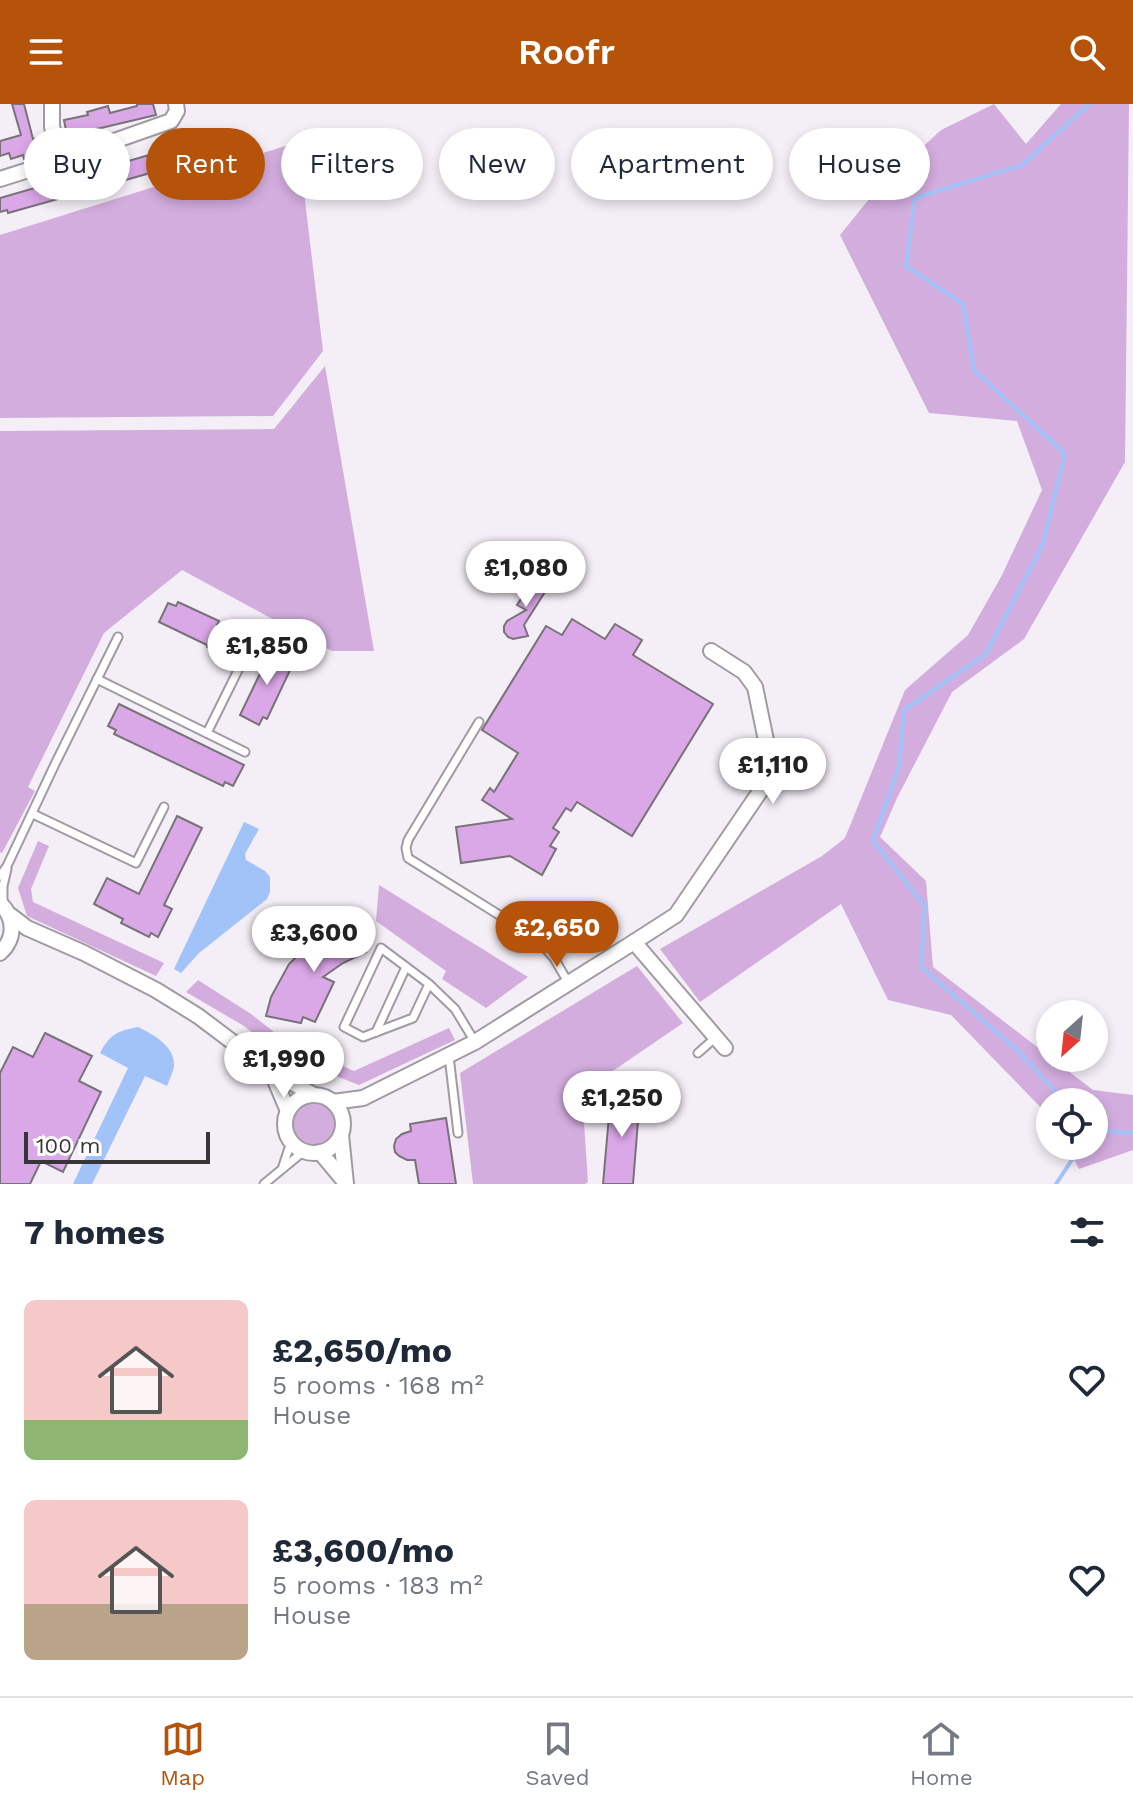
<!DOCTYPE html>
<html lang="en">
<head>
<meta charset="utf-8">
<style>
  :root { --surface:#fff; --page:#f6f6f7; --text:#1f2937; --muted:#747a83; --line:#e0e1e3; --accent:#b45309 }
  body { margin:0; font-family:"Work Sans",sans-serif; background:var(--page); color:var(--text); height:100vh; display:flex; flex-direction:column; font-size:30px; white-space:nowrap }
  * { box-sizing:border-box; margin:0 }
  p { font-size:26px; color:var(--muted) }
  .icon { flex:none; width:44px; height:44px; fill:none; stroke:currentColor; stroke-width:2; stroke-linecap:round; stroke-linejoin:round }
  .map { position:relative; height:1080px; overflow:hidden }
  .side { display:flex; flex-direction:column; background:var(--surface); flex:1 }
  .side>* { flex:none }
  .banner { position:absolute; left:24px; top:24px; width:1086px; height:72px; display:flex; gap:16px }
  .needle { width:52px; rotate:207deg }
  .fabs { position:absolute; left:1036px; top:896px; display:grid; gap:16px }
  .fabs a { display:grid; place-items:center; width:72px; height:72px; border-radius:50%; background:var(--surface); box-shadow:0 4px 12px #0003; font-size:40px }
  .scale { position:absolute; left:24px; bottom:20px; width:186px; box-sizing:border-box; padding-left:8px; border:4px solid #373538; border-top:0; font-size:22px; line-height:28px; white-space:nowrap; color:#373538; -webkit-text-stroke:6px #fff; paint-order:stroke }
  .price { position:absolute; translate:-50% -68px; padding:0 18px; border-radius:28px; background:#fff; color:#222; font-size:26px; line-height:52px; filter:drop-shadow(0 2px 4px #0008) }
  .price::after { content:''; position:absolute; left:50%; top:48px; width:24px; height:18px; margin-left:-12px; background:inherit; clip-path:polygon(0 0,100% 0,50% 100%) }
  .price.selected { background:var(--accent); color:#fff }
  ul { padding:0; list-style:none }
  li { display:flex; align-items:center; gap:24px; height:200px; padding:0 24px }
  li span { display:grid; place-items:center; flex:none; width:224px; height:160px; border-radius:12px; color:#555 }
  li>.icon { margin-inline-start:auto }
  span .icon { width:96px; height:96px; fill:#fffc; stroke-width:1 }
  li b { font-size:34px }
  h2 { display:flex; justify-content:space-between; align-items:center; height:96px; padding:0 24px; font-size:34px }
  .tag { padding:0 28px; border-radius:36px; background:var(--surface); box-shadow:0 4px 12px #0003; font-size:28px; line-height:72px }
  .tag.selected { background:var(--accent); color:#fff }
  header { display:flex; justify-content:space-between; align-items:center; height:104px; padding:0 24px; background:var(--accent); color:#fff; font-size:36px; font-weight:600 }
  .tab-bar { display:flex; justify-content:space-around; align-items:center; height:112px; border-top:2px solid var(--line); background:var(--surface); font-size:22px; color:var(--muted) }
  .tab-bar a { display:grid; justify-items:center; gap:4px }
  .tab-bar .selected { color:var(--accent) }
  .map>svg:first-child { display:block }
  .green { fill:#d3adde }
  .water { fill:#a2c3f8 }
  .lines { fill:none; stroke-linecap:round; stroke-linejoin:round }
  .stream { stroke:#a2c3f8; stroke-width:4 }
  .building { fill:#daa7e7; stroke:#787279; stroke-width:2 }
  .lane-casing { stroke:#a09ba2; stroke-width:11 }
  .street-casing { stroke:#a09ba2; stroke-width:18 }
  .lane { stroke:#fff; stroke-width:7 }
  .street { stroke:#fff; stroke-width:14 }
</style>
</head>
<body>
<header><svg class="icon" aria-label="menu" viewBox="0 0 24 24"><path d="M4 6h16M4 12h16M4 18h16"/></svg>Roofr<svg class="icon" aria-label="search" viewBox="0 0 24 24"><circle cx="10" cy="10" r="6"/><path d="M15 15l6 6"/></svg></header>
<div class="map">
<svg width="1133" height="1080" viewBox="0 0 1133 1080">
  <rect width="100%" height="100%" fill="#f4eef6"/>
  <g class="green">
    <polygon points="994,0 1026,40 1061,0 1129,0 1125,358 1024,535 952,588 897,694 880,733 926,777 933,863 1093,986 1133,991 1133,1046 1079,1065 1067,1042 1094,1042 1094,998 1050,998 1050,1013 951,911 888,896 841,800 700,898 660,845 822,752 845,734 905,586 968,531 1001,473 1042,386 1017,317 929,309 840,131 878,84 941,26"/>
    <polygon points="298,38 323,247 273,312 0,314 0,131"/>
    <polygon points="325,262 374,547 332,547 182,466 104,529 28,683 35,687 2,749 0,748 0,327 274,325"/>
    <polygon points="38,737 49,742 31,785 33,798 164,859 156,872 27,812 18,784"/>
    <polygon points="379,781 528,873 486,904 442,875 446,867 376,817"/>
    <polygon points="637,862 683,919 582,988 588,1078 585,1080 473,1080 460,969"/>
    <polygon points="198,876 251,910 307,954 327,955 354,967 449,924 455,936 359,981 323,967 300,966 244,922 186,888"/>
    <circle cx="314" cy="1020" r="23"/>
  </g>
  <g class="water">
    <polygon points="244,718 259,725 245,750 246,756 265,767 270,773 270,788 267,795 199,849 181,869 174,865"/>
    <path d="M138 923C154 931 175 942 174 962 173 968 169 977 167 982L145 972 92 1080H73L128 964 100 949C110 930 118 927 138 923Z"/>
  </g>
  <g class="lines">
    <g class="stream">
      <polyline points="1066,998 1016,945 921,863 925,802 873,737 899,662 904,606 986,550 1043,440 1065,350 974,266 963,200 906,162 915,94 1022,61 1089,0"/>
      <polyline points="1094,1026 1133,1029"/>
      <polyline points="1056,1080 1081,1042"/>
    </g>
  </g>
  <g class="building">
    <polygon points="12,0 24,0 33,35 40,34 44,49 24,55 23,51 11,55 9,49 0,52 0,37 21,31"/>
    <polygon points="137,0 153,0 156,11 67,32 64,16 88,11 87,8 108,2 110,9 137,2"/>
    <polygon points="156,49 161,66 8,109 7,106 0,108 0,94"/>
    <polygon points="536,472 550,480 524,521 528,532 513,535 508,533 504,528 504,522 507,517 526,506 517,501"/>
    <polygon points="178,498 219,517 217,521 225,525 215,547 207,543 207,541 159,518 168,499 176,502"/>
    <polygon points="572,515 605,535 615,520 642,536 633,551 713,600 632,732 577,698 571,707 566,704 553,724 559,728 550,742 556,745 542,771 510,752 461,759 456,723 512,715 482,696 490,684 494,688 518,649 482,626 546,522 562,531"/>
    <polygon points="270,543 292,553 288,560 292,562 267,615 263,613 259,621 240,611 268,553 266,552"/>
    <polygon points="119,600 244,661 233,682 225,678 223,682 114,630 116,626 108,622"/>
    <polygon points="177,712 202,724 164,801 172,805 158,833 151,829 149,833 121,819 123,815 94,800 107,774 139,790"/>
    <polygon points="357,817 366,848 343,859 323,873 334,878 315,918 303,913 301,919 266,912 271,893 289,860 317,833 338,821"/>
    <polygon points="45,929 92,952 79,977 101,988 63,1068 41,1057 30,1080 0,1080 0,969 13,943 33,953"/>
    <polygon points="611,989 640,992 633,1080 603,1080"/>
    <polygon points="446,1014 456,1080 419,1080 415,1056 407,1056 399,1052 395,1048 394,1042 396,1035 402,1030 411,1027 410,1020"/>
  </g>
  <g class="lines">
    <g class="lane-casing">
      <g id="lane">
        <polyline points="97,575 245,648"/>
        <polyline points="479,618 408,736 406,744 408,754 536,834 554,854 569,880"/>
        <polyline points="207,629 252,538"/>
        <polyline points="33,710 136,759 164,703"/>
        <polyline points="0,772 7,762 56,658 118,533"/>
        <polyline points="3,800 3,782 7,765"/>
        <polyline points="429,880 413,914 363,933 344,923 381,844 429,880 455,905 475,938"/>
        <polyline points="376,928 406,863"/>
        <polyline points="698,949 715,934"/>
        <polyline points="449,952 458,1029"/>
        <polyline points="283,1062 291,1038"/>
        <polyline points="264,1080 304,1047"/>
      </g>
    </g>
    <g class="street-casing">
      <g id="street">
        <polyline points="52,0 52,23 63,55"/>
        <polyline points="0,75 63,55 171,17 177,7 176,0"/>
        <path d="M0 799C15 814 16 834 0 849"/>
        <polyline points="10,811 27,824 84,849 156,886 198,912 271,967 314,991"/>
        <polyline points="634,838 676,811 763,683 769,666 769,651 755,583 744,568 711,547"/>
        <polyline points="271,967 288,1007"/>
        <circle cx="314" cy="1020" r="29"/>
        <polyline points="333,998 363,994 475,938 634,838 725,944"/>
        <polyline points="341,1031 346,1080"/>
        <polyline points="320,1048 345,1078"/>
      </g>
    </g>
    <use href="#lane" class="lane"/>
    <use href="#street" class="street"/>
  </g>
</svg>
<div class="fabs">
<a><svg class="needle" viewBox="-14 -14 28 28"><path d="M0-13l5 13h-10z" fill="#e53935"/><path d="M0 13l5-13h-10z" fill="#747a83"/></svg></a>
<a><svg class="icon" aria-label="locate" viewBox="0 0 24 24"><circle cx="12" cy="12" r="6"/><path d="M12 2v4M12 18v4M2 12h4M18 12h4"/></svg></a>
</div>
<div class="scale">100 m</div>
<b class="price" style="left:526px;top:505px">£1,080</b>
<b class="price" style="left:267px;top:583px">£1,850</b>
<b class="price" style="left:773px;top:702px">£1,110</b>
<b class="price selected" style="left:557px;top:865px">£2,650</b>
<b class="price" style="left:314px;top:870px">£3,600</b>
<b class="price" style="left:284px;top:996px">£1,990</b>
<b class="price" style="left:622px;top:1035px">£1,250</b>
<div class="banner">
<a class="tag">Buy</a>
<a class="tag selected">Rent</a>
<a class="tag">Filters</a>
<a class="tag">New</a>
<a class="tag">Apartment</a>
<a class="tag">House</a>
</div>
</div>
<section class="side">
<h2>7 homes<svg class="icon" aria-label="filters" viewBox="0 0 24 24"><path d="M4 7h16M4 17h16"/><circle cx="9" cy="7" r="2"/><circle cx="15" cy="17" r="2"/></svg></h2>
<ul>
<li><span style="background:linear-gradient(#f6c9c9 75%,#8fb573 0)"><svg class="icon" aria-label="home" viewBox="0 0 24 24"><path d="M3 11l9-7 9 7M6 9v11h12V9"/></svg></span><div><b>£2,650/mo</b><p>5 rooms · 168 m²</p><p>House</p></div><svg class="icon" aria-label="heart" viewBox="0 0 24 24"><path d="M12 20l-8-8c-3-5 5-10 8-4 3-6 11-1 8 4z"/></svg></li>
<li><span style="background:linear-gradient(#f6c9c9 65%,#b9a48a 0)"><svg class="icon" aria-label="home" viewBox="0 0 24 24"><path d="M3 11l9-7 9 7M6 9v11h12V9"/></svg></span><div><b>£3,600/mo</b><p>5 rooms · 183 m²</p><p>House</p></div><svg class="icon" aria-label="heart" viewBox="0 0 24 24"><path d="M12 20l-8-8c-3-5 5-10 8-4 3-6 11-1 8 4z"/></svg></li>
</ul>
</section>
<nav class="tab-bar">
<a class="selected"><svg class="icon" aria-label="map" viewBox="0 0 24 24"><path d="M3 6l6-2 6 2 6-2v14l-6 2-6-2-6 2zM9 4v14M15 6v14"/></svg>Map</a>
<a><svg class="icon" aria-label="saved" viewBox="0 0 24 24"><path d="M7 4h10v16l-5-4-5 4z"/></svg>Saved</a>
<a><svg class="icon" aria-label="home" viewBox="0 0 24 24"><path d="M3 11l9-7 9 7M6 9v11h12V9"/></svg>Home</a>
</nav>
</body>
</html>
